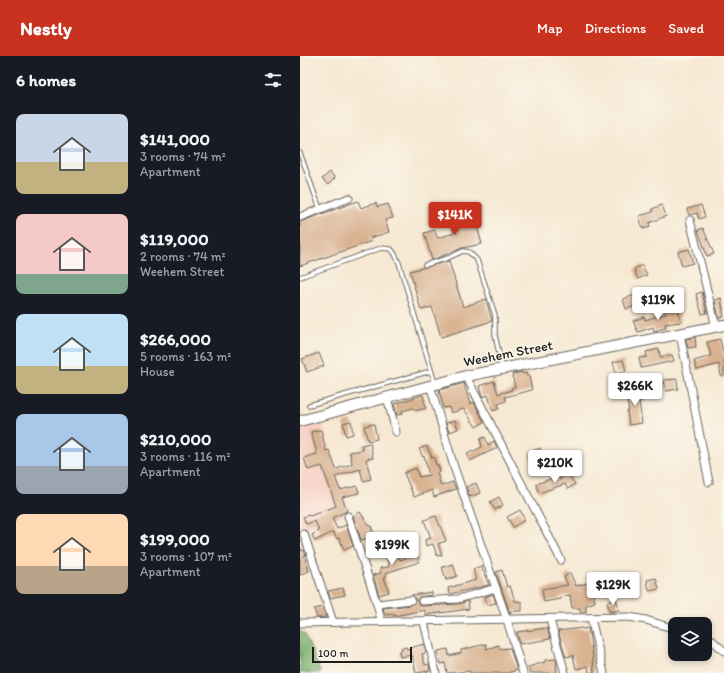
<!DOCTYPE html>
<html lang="en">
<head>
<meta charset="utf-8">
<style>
  :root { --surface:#171b24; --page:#242831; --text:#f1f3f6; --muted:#9ea1a6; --accent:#c8321e }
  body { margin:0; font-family:Itim,sans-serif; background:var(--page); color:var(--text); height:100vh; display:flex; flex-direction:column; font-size:15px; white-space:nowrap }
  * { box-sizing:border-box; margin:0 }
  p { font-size:13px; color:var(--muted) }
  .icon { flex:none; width:22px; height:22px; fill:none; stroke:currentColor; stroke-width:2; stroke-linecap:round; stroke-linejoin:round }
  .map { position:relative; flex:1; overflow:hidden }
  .details { display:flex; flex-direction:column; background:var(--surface); width:300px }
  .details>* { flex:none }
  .buttons { position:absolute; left:368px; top:561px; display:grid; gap:8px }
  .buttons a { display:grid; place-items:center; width:44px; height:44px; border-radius:8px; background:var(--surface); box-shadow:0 2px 6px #0003; font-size:20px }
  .scale { position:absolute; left:12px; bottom:10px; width:100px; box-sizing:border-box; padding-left:4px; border:2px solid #1c1c1c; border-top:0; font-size:11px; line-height:14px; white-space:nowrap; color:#1c1c1c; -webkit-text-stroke:3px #fbf7ec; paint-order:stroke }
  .price { position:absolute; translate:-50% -34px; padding:0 9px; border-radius:4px; background:#fff; color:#222; font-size:13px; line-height:26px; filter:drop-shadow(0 1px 2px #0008) }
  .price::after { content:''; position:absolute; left:50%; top:24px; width:12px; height:9px; margin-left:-6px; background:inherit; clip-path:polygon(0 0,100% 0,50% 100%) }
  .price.current { background:var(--accent); color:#fff }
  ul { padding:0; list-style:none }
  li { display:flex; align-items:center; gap:12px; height:100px; padding:0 16px }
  li span { display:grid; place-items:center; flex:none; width:112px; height:80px; border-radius:8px; color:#555 }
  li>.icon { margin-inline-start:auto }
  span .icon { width:48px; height:48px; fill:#fffc; stroke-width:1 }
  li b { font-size:17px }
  h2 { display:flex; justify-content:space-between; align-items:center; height:48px; padding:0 16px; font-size:17px }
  header { display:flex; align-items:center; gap:24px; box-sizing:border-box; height:56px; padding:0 20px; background:var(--accent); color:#fff }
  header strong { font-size:19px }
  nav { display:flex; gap:22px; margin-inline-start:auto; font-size:14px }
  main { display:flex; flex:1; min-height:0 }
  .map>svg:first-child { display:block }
  .built { fill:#f7d1c6 }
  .forest { fill:#79af6b; stroke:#4a6644 }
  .building { fill:#d9b291 }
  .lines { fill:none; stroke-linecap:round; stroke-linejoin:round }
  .lane-casing { stroke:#68635c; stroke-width:5.5 }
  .street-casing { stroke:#68635c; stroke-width:9 }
  .secondary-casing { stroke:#68635c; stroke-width:12 }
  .lane { stroke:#fff; stroke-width:3.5 }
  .street { stroke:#fff; stroke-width:7 }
  .secondary { stroke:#fff; stroke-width:10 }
  .labels { text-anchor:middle; stroke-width:3; stroke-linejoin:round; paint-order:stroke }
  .street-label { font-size:14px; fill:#1c1c1c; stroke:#fbf7ec }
</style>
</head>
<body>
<header>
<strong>Nestly</strong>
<nav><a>Map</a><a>Directions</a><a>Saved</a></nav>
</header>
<main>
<section class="details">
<h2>6 homes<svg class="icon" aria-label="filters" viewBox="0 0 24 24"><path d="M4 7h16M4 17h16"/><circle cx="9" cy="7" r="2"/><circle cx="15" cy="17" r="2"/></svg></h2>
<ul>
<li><span style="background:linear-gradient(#c9d6e8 60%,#c2b280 0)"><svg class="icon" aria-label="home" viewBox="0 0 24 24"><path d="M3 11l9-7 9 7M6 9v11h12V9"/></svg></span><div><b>$141,000</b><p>3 rooms · 74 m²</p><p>Apartment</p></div></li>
<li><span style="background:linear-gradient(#f6c9c9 75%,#7fa58c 0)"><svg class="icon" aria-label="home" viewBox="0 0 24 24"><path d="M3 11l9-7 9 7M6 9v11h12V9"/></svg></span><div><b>$119,000</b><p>2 rooms · 74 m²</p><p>Weehem Street</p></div></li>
<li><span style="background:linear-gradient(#bfe0f5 65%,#c2b280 0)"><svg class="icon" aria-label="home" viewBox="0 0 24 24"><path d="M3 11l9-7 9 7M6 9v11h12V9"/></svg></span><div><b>$266,000</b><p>5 rooms · 163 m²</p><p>House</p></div></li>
<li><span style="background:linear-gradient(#a9c7e8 65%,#9aa5b1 0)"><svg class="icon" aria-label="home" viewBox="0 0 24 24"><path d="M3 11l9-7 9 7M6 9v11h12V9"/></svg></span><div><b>$210,000</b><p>3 rooms · 116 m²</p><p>Apartment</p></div></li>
<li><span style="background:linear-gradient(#ffd9b3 65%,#b9a48a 0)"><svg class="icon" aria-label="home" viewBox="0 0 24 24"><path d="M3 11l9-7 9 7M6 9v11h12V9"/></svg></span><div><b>$199,000</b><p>3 rooms · 107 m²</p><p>Apartment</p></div></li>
</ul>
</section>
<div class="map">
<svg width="424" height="617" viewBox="0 0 424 617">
  <rect width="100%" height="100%" fill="#fbf7ec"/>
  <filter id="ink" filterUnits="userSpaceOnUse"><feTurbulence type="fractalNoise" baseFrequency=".025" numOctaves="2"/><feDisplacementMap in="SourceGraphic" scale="8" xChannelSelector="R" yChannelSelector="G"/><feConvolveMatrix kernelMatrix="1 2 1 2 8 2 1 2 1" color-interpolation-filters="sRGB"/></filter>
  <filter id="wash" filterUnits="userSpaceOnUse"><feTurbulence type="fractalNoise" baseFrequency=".012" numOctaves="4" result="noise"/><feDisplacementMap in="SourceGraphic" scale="16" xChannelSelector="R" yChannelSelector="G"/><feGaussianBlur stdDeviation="0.9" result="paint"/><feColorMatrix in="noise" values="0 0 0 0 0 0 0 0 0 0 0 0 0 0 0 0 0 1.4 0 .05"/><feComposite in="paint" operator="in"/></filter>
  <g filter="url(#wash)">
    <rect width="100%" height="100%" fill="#f6e8d2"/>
    <polygon class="built" points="21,363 49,457 0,474 0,369"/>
    <polygon class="forest" points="0,575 5,578 21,617 0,617"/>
    <g id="blocks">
      <g class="building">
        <polygon points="30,116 35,122 28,129 22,123"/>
        <polygon points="58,145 61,152 76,147 77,151 88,148 93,162 85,164 89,176 70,182 72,185 0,210 0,166"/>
        <polygon points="362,149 366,160 349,167 350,171 343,173 339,160 353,156 352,153"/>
        <polygon points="401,149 405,161 399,163 397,157 389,159 387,153"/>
        <polygon points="172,153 182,188 162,192 132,204 124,177 135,174 137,182 154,177 149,160"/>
        <polygon points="403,172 414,198 407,200 398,174"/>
        <polygon points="389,193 393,207 382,210 378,196"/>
        <polygon points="149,205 163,251 186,243 192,265 141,281 132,251 121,254 110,215"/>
        <polygon points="342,209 347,219 338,223 334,213"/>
        <polygon points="353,233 358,244 326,253 323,243"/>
        <polygon points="402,236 407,257 402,258 396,238"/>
        <polygon points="421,242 424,261 419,262 415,244"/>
        <polygon points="378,253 381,266 365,268 366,272 354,275 353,271 338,276 333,265 344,261 345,264 366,258 365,255"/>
        <polygon points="395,281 396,291 388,292 386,283"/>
        <polygon points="420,283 424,300 424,320 421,320 419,308 397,314 394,305 411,300 407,286"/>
        <polygon points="359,293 360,301 372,299 374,305 341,312 339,302 347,301 346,296"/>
        <polygon points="19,297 24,310 7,316 2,303"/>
        <polygon points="323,304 326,315 316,317 313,306"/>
        <polygon points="222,316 223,318 226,317 227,320 229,320 232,334 205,341 206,345 198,348 199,353 193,355 188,339 182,341 179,330 194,325 198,338 212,334 211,332 215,331 212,318"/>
        <polygon points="377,323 378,333 366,335 364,324"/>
        <polygon points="164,327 170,348 174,346 184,366 176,371 164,353 151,357 149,351 143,352 139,334"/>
        <polygon points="335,336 336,340 350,337 351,342 339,345 342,367 329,369 327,355 329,355 325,338"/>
        <polygon points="123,339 126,352 115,355 114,352 102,355 103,358 97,359 94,348"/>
        <polygon points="155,364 158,373 149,376 146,367"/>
        <polygon points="51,365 53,378 46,380 43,367"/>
        <polygon points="74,368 77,383 68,385 64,370"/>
        <polygon points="21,374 26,395 29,394 36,413 52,408 50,396 63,394 61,389 70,387 73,402 66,403 71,423 63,425 60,413 35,421 40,434 57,430 59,437 42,441 47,455 32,462 37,473 46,469 53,490 44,494 39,482 37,483 33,476 15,485 12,479 19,475 15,465 6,468 3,461 9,459 10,460 36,450 22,410 8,414 4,402 17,398 11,376"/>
        <polygon points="185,381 188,389 194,385 197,392 170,405 167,398 182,391 180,383"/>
        <polygon points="127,390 132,402 134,401 136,409 138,409 140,416 137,417 141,430 153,426 156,433 134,441 132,434 114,441 104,417 116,412 119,421 129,419 124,400 123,401 119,393"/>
        <polygon points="240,392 245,403 233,408 229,397"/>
        <polygon points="268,418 275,428 268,433 265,428 239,437 236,428 259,420 260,424"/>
        <polygon points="176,427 180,437 170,441 166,431"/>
        <polygon points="199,441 203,449 195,454 190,446"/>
        <polygon points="220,454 225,464 213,471 207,461"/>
        <polygon points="60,456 69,470 71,470 74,480 61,484 53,460"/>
        <polygon points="136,460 146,485 138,488 142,499 137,500 133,488 126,490 125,484 131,482 124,464"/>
        <polygon points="95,486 100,504 117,498 119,506 86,517 86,521 84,521 89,536 79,539 73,519 81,517 80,512 89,511 84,489"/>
        <polygon points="0,491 2,495 4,494 6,499 4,500 9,515 0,519"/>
        <polygon points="153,508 157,520 146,524 142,511"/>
        <polygon points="181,510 189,529 150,538 148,532 176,524 173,513"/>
        <polygon points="202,514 207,531 210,530 215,545 222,546 222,555 211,555 210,557 196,516"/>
        <polygon points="270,517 276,530 299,524 298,520 308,518 311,528 292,533 295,546 286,549 286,556 280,556 280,552 272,552 270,539 260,541 260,543 244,546 242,533 268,529 264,521"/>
        <polygon points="356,522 359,533 349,535 347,524"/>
        <polygon points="43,532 45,539 30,542 28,535"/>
        <polygon points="132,536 132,539 119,541 117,545 118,548 122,550 158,548 168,545 169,553 125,559 125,554 94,560 94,558 85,559 83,552 112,549 116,544 112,539"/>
        <polygon points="193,538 196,547 187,549 185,541"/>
        <polygon points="316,543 319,554 310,556 307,546"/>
        <polygon points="23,551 26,561 17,562 14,553"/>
        <polygon points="247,572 250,583 220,588 217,576"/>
        <polygon points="282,572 283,573 288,572 293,600 294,617 289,617 288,610 276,613 273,599 266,601 258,575"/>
        <polygon points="124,588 126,597 122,598 125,609 129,608 130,615 116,617 112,599 100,601 99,595 102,594 101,592 106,591 107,593"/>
        <polygon points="186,588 187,593 199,589 200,593 210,592 217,614 207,617 170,617 170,615 147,617 145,607 141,608 138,595 148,593 149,600 161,597 161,594"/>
        <polygon points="256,603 257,617 230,617 228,611 245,606 245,604"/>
      </g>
    </g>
  </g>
  <g filter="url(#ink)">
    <use href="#blocks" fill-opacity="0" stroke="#68635c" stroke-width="1"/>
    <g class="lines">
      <g class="lane-casing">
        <g id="lane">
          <polyline points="0,97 20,153"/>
          <polyline points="125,209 148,202 163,195 169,196 177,204 195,259 195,279 202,311"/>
          <polyline points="0,221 81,192 91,193 95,198 99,207 135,327"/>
          <polyline points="9,349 131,315"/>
        </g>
      </g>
      <g class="street-casing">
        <g id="street">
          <polyline points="0,161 49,142"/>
          <polyline points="390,164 416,271"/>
          <polyline points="380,278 409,426"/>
          <polyline points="166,320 261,504"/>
          <polyline points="130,329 154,411 207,564 223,617"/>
          <polyline points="87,341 96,376"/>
          <polyline points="48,460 77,548 81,564"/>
          <polyline points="4,478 33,566"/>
          <polyline points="122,545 158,543 196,532"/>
          <polyline points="77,548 111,544"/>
          <polyline points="291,562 304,617"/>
          <polyline points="250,564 265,617"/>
          <polyline points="124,566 136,617"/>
          <polyline points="0,567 329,561 346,564 375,573"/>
          <polyline points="405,578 424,595"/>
        </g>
      </g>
      <g class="secondary-casing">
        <polyline id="secondary" points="0,365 166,320 424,269"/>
      </g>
      <use href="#lane" class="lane"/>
      <use href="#street" class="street"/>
      <use href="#secondary" class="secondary"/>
    </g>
  </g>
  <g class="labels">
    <g class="street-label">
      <text transform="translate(208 297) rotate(-11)" y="5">Weehem Street</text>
    </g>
  </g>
</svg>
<div class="buttons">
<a><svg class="icon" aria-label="layers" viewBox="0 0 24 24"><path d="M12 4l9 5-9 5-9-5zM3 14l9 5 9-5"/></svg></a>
</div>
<div class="scale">100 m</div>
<b class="price current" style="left:155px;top:180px">$141K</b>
<b class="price" style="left:358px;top:265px">$119K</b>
<b class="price" style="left:335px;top:351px">$266K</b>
<b class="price" style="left:255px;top:428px">$210K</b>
<b class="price" style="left:92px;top:510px">$199K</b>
<b class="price" style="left:313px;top:550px">$129K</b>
</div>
</main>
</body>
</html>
